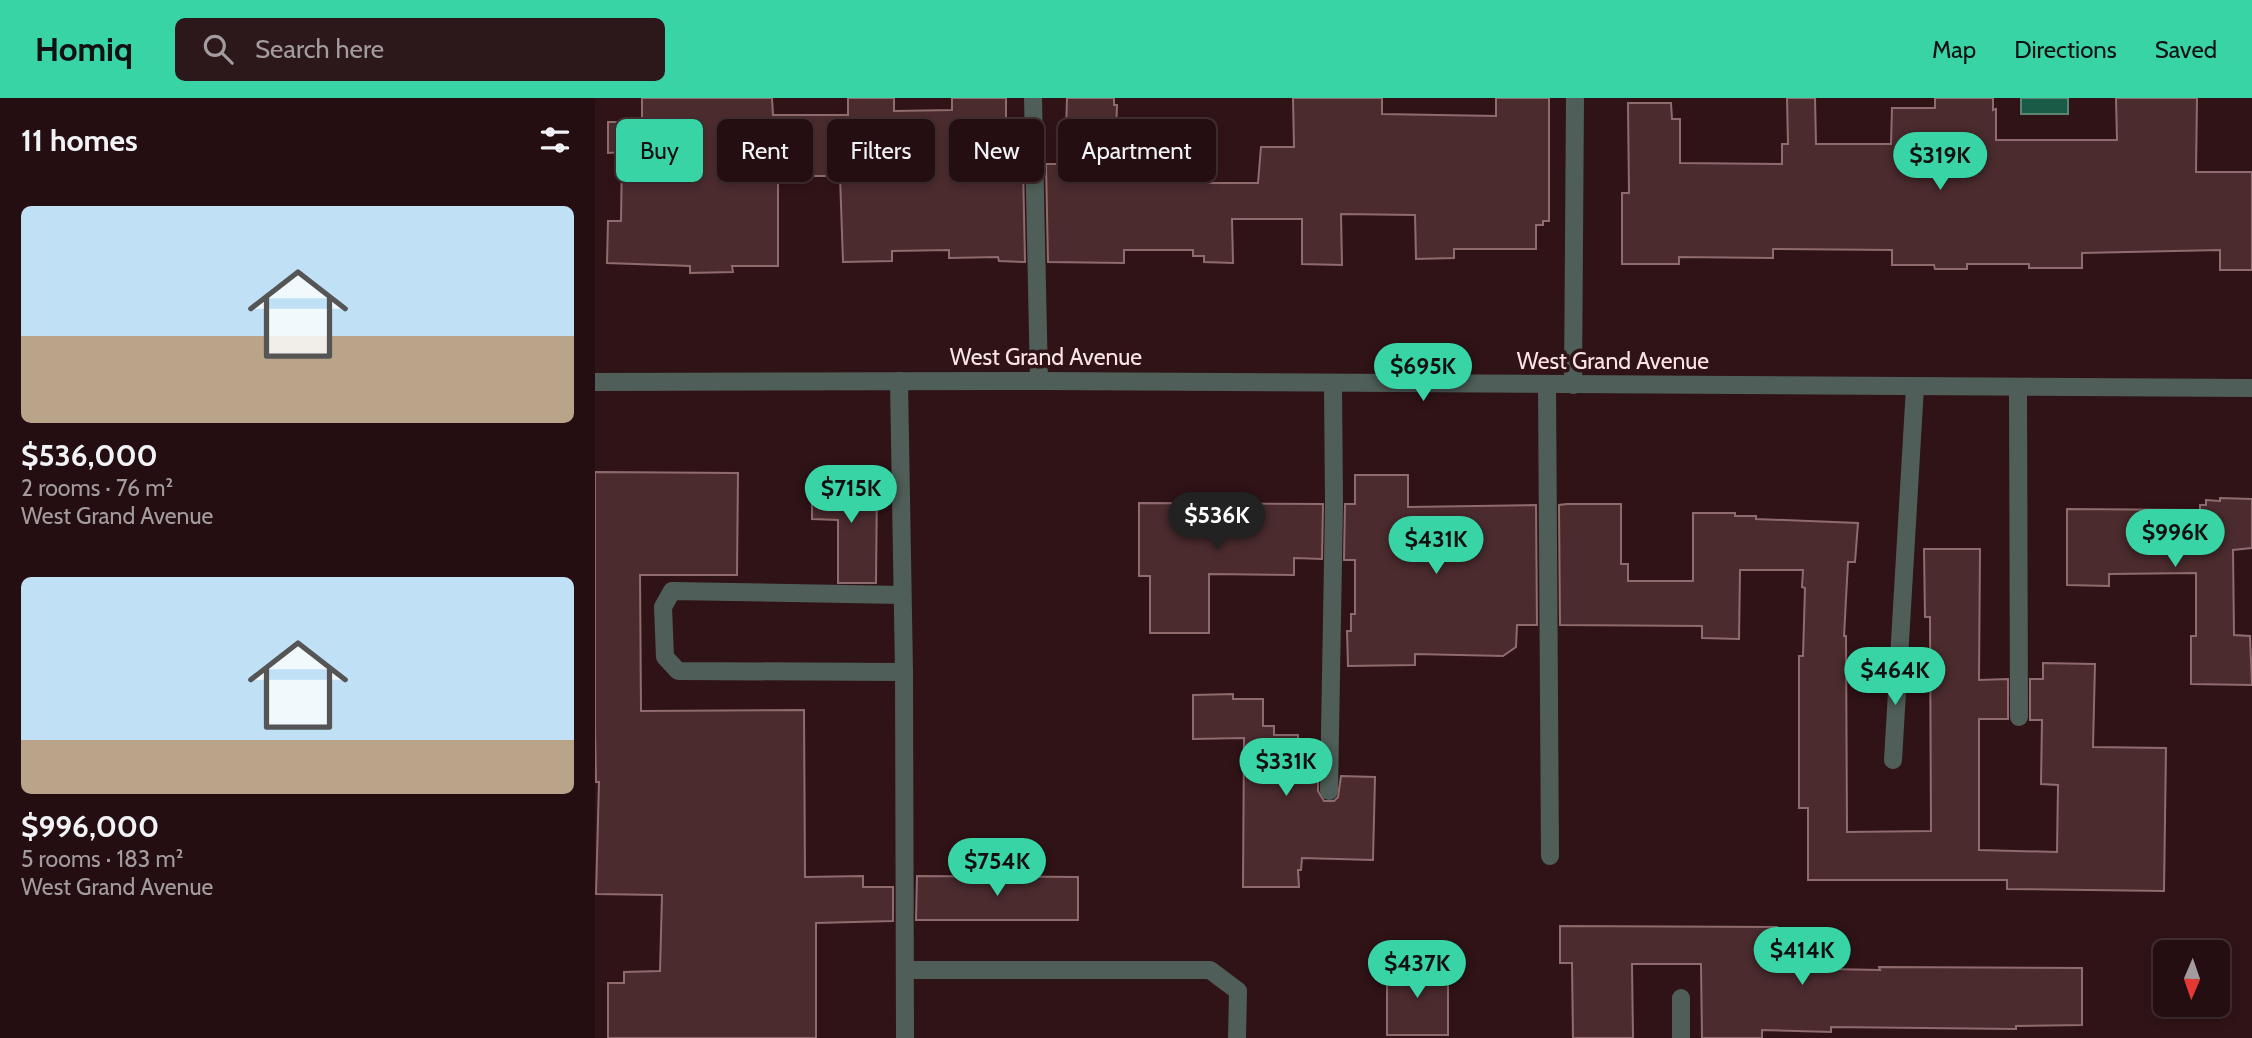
<!DOCTYPE html>
<html lang="en">
<head>
<meta charset="utf-8">
<style>
  :root { --surface:#240e11; --page:#2c171a; --text:#f1f3f6; --muted:#a39c9f; --line:#412e31; --accent:#39d4a5 }
  body { margin:0; font-family:Cabin,sans-serif; background:var(--page); color:var(--text); height:100vh; display:flex; flex-direction:column; font-size:26px; white-space:nowrap }
  * { box-sizing:border-box; margin:0 }
  p { font-size:23px; color:var(--muted) }
  .icon { flex:none; width:38px; height:38px; fill:none; stroke:currentColor; stroke-width:2; stroke-linecap:round; stroke-linejoin:round }
  .map { position:relative; flex:1; overflow:hidden }
  .drawer { display:flex; flex-direction:column; background:var(--surface); width:595px }
  .drawer>* { flex:none }
  .hud { position:absolute; left:21px; top:21px; width:665px; height:63px; display:flex; gap:14px }
  .needle { width:46px; rotate:182deg }
  .fabs { position:absolute; left:1558px; top:842px; display:grid; gap:14px }
  .fabs a { display:grid; place-items:center; width:77px; height:77px; border-radius:10px; background:var(--surface); box-shadow:0 4px 10px #0003,0 0 0 2px var(--line); font-size:35px }
  .price { position:absolute; translate:-50% -60px; padding:0 16px; border-radius:24px; background:var(--accent); color:#111; font-size:23px; line-height:46px; filter:drop-shadow(0 2px 4px #0008) }
  .price::after { content:''; position:absolute; left:50%; top:42px; width:21px; height:16px; margin-left:-10px; background:inherit; clip-path:polygon(0 0,100% 0,50% 100%) }
  .price.active { background:#222; color:#fff }
  ul { padding:0; list-style:none }
  li { display:grid; align-content:center; gap:14px; height:371px; padding:0 21px }
  li span { display:grid; place-items:center; height:217px; border-radius:10px; color:#555 }
  li>.icon { margin-inline-start:auto }
  span .icon { width:126px; height:126px; fill:#fffc; stroke-width:1 }
  li b { font-size:30px }
  h2 { display:flex; justify-content:space-between; align-items:center; height:84px; padding:0 21px; font-size:30px }
  .tag { padding:0 24px; border-radius:10px; background:var(--surface); box-shadow:0 4px 10px #0003,0 0 0 2px var(--line); font-size:24px; line-height:63px }
  .tag.active { background:var(--accent); color:#111 }
  header { display:flex; align-items:center; gap:42px; box-sizing:border-box; height:98px; padding:0 35px; background:var(--accent); color:#111 }
  header strong { font-size:33px }
  nav { display:flex; gap:38px; margin-inline-start:auto; font-size:24px }
  .search { width:490px; height:63px; background:var(--page); display:flex; align-items:center; gap:18px; box-sizing:border-box; padding:0 24px; border-radius:10px; color:var(--muted); font-size:26px }
  main { display:flex; flex:1; min-height:0 }
  .map>svg:first-child { display:block }
  .water { fill:#195b46; stroke:#5c8476; stroke-width:2 }
  .building { fill:#4b2b2e; stroke:#906b6e; stroke-width:2 }
  .lines { fill:none; stroke-linecap:round; stroke-linejoin:round }
  .minor { stroke:#4f5e58; stroke-width:18 }
  .labels { text-anchor:middle; stroke-width:7; stroke-linejoin:round; paint-order:stroke }
  .street-label { font-size:23px; fill:#fae4e5; stroke:#301317 }
</style>
</head>
<body>
<header>
<strong>Homiq</strong>
<div class="search"><svg class="icon" aria-label="search" viewBox="0 0 24 24"><circle cx="10" cy="10" r="6"/><path d="M15 15l6 6"/></svg>Search here</div>
<nav><a>Map</a><a>Directions</a><a>Saved</a></nav>
</header>
<main>
<section class="drawer">
<h2>11 homes<svg class="icon" aria-label="filters" viewBox="0 0 24 24"><path d="M4 7h16M4 17h16"/><circle cx="9" cy="7" r="2"/><circle cx="15" cy="17" r="2"/></svg></h2>
<ul>
<li><span style="background:linear-gradient(#bfe0f5 60%,#b9a48a 0)"><svg class="icon" aria-label="home" viewBox="0 0 24 24"><path d="M3 11l9-7 9 7M6 9v11h12V9"/></svg></span><div><b>$536,000</b><p>2 rooms · 76 m²</p><p>West Grand Avenue</p></div></li>
<li><span style="background:linear-gradient(#bfe0f5 75%,#b9a48a 0)"><svg class="icon" aria-label="home" viewBox="0 0 24 24"><path d="M3 11l9-7 9 7M6 9v11h12V9"/></svg></span><div><b>$996,000</b><p>5 rooms · 183 m²</p><p>West Grand Avenue</p></div></li>
</ul>
</section>
<div class="map">
<svg width="1657" height="940" viewBox="0 0 1657 940">
  <rect width="100%" height="100%" fill="#301317"/>
  <rect class="water" x="1426" y="0" width="47" height="16"/>
  <g class="building">
    <polygon points="47,0 177,0 178,17 253,17 253,0 299,0 299,13 357,12 357,0 411,0 411,68 428,67 430,164 404,163 403,159 354,160 354,152 297,153 297,163 248,164 245,78 183,78 183,168 137,168 138,174 95,175 95,168 12,165 13,123 26,123 27,54 13,55 13,24 47,24"/>
    <polygon points="472,0 519,0 519,7 522,7 521,36 582,35 582,85 663,85 666,49 699,49 698,0 787,0 787,16 901,18 901,0 954,0 954,123 948,123 948,127 941,127 941,151 859,151 859,160 821,161 820,117 746,116 747,167 707,166 707,121 637,121 638,165 609,164 609,158 598,158 598,152 529,152 529,165 453,164 451,66 470,66"/>
    <polygon points="1192,0 1220,0 1221,46 1296,46 1297,10 1340,10 1340,0 1398,0 1398,12 1401,11 1401,42 1522,42 1521,0 1602,0 1601,74 1657,74 1657,172 1625,172 1625,152 1487,155 1487,170 1434,170 1434,166 1372,166 1372,171 1340,171 1339,167 1297,167 1297,152 1178,151 1178,160 1084,159 1084,166 1027,166 1027,95 1034,95 1033,5 1076,5 1077,21 1085,21 1085,65 1187,66 1187,46 1193,46"/>
    <polygon points="0,374 143,375 142,477 45,477 46,613 209,612 210,779 268,778 268,789 298,789 298,823 221,825 221,940 13,940 13,885 29,885 29,874 65,873 67,797 1,796 4,684 1,684 0,631"/>
    <polygon points="760,377 813,377 813,409 941,407 942,527 922,527 921,549 908,558 820,556 820,567 753,568 752,533 756,533 756,516 760,516 760,462 749,462 750,406 760,406"/>
    <polygon points="217,383 282,383 281,485 243,485 243,422 217,421"/>
    <polygon points="1625,400 1657,401 1657,450 1638,452 1639,537 1655,538 1657,587 1596,586 1596,538 1601,538 1601,475 1514,476 1514,488 1472,487 1472,411 1605,412 1605,407 1611,407 1611,402 1625,403"/>
    <polygon points="544,405 728,406 727,461 699,460 699,477 614,476 614,535 555,535 555,478 544,478"/>
    <polygon points="972,406 1026,406 1026,466 1033,466 1033,483 1098,483 1098,415 1140,415 1140,418 1161,418 1161,421 1263,425 1260,464 1253,464 1249,538 1251,538 1252,734 1336,733 1335,519 1330,519 1329,451 1385,451 1384,582 1413,581 1413,621 1384,621 1384,752 1462,754 1463,687 1446,686 1447,622 1435,622 1435,581 1448,581 1448,565 1500,566 1498,649 1571,650 1569,793 1412,791 1412,782 1213,782 1213,710 1204,710 1204,558 1208,558 1210,490 1207,489 1208,472 1145,472 1144,541 1107,540 1107,528 965,527 964,407"/>
    <polygon points="638,596 638,601 668,601 668,628 679,628 679,637 703,637 703,678 723,678 723,693 729,703 739,703 743,699 746,678 780,679 778,762 707,760 706,772 703,772 704,789 648,789 649,640 598,641 598,597"/>
    <polygon points="322,778 483,779 483,822 321,822"/>
    <polygon points="965,828 1182,829 1181,870 1285,872 1284,869 1487,870 1487,927 1421,928 1421,931 1236,929 1236,934 1167,932 1167,940 1107,940 1106,866 1037,866 1038,940 978,940 977,865 965,865"/>
    <rect x="792" y="868" width="61" height="69"/>
  </g>
  <g class="lines">
    <g class="minor">
      <polyline points="438,0 444,283"/>
      <polyline points="304,283 309,574 310,940"/>
      <polyline points="0,284 444,283 1657,290"/>
      <polyline points="952,287 955,758"/>
      <polyline points="978,287 980,0"/>
      <polyline points="1423,290 1424,619"/>
      <polyline points="307,497 77,493 68,509 70,559 83,573 309,574"/>
      <polyline points="1298,662 1320,289"/>
      <polyline points="734,693 739,406 738,285"/>
      <polyline points="310,872 615,872 643,893 642,940"/>
      <polyline points="1086,940 1086,900"/>
    </g>
  </g>
  <g class="labels">
    <g class="street-label">
      <text x="451" y="267">West Grand Avenue</text>
      <text x="1018" y="271">West Grand Avenue</text>
    </g>
  </g>
</svg>
<div class="fabs">
<a><svg class="needle" viewBox="-14 -14 28 28"><path d="M0-13l5 13h-10z" fill="#e53935"/><path d="M0 13l5-13h-10z" fill="#a39c9f"/></svg></a>
</div>
<b class="price" style="left:1345px;top:94px">$319K</b>
<b class="price" style="left:828px;top:305px">$695K</b>
<b class="price" style="left:256px;top:427px">$715K</b>
<b class="price active" style="left:622px;top:454px">$536K</b>
<b class="price" style="left:1580px;top:471px">$996K</b>
<b class="price" style="left:841px;top:478px">$431K</b>
<b class="price" style="left:1300px;top:609px">$464K</b>
<b class="price" style="left:691px;top:700px">$331K</b>
<b class="price" style="left:402px;top:800px">$754K</b>
<b class="price" style="left:1207px;top:889px">$414K</b>
<b class="price" style="left:822px;top:902px">$437K</b>
<div class="hud">
<a class="tag active">Buy</a>
<a class="tag">Rent</a>
<a class="tag">Filters</a>
<a class="tag">New</a>
<a class="tag">Apartment</a>
</div>
</div>
</main>
</body>
</html>
